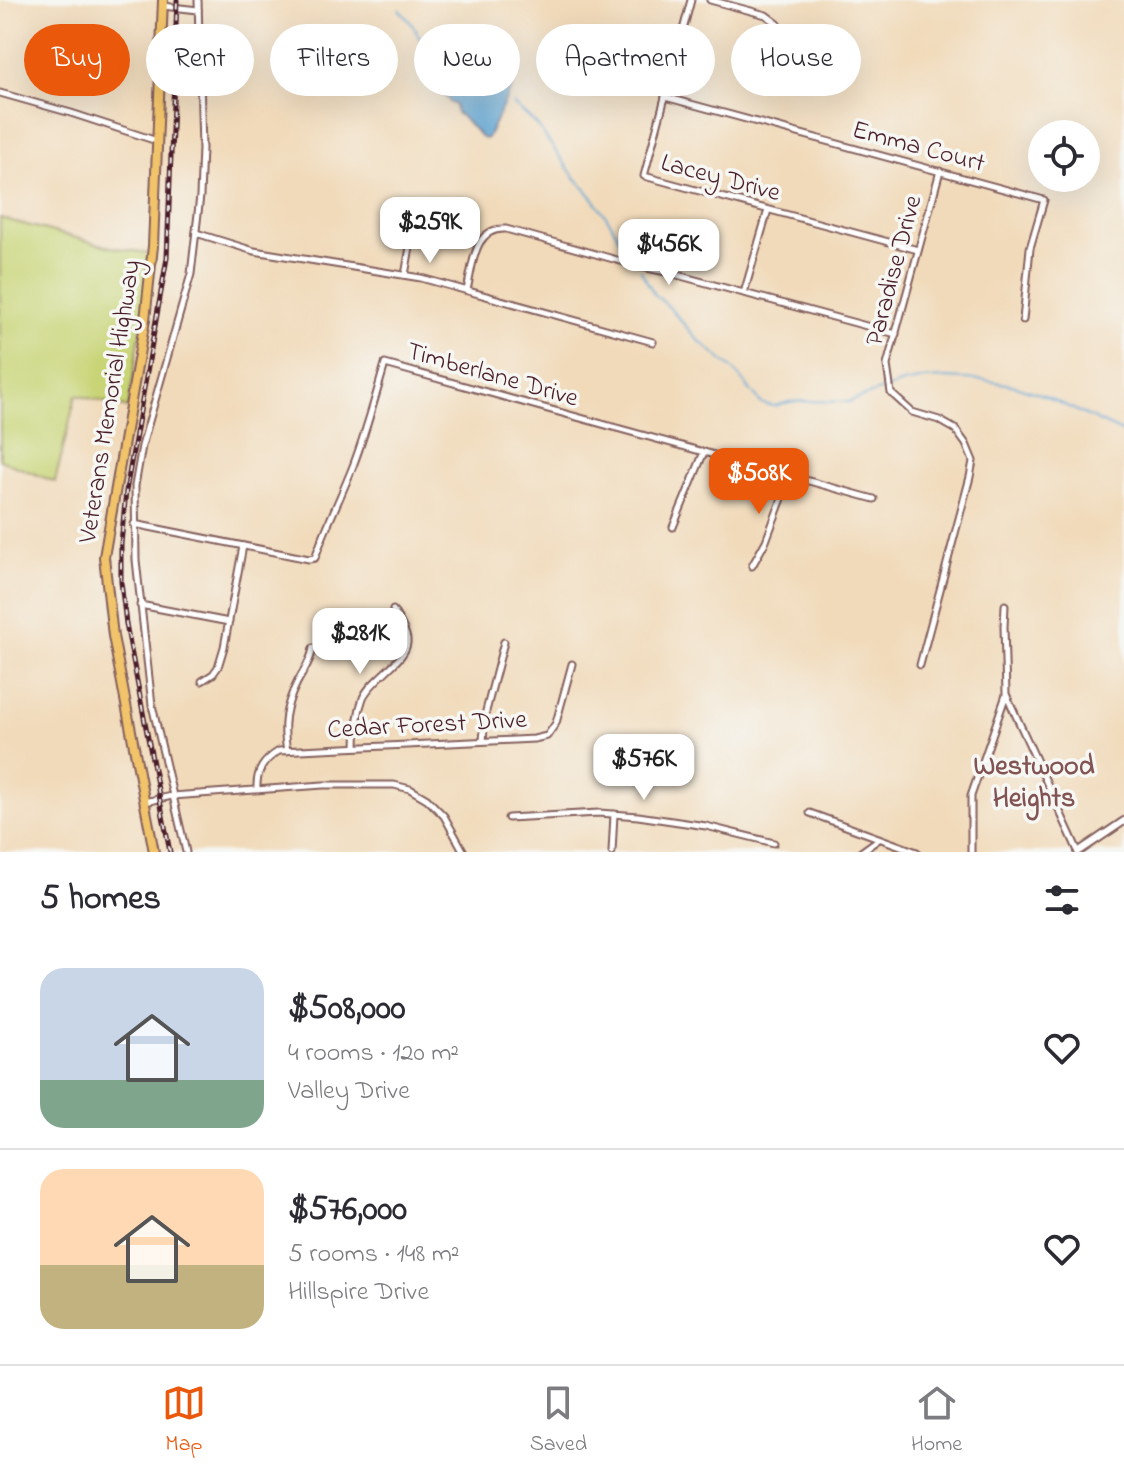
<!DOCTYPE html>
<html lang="en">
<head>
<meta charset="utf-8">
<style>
  :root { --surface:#fff; --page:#f2f2f3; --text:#2b2b33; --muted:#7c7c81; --line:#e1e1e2; --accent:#ea580c }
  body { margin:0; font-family:"Indie Flower",sans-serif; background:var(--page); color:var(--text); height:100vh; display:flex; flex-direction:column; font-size:30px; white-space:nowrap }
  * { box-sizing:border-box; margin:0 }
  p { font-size:26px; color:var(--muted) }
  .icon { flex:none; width:44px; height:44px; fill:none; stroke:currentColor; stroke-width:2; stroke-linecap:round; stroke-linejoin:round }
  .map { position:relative; height:852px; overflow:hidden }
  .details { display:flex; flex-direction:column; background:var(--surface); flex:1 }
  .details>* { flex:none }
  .top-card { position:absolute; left:24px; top:24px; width:1076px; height:72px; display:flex; gap:16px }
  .controls { position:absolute; left:1028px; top:120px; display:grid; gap:16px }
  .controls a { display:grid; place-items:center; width:72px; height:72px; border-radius:50%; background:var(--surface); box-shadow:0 8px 32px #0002; font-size:40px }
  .price { position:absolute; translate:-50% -68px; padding:0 18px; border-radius:16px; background:#fff; color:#222; font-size:26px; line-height:52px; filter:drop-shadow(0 2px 4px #0008) }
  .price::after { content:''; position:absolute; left:50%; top:48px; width:24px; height:18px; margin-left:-12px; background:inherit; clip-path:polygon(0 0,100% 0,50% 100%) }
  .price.on { background:var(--accent); color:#fff }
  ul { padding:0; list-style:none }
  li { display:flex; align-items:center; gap:24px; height:200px; padding:0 40px }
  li+li { border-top:2px solid var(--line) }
  li span { display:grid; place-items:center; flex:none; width:224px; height:160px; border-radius:24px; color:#555 }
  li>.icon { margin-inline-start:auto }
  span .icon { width:96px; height:96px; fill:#fffc; stroke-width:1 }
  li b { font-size:34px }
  h2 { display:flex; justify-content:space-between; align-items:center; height:96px; padding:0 40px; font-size:34px }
  .pill { padding:0 28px; border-radius:36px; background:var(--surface); box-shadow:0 8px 32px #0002; font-size:28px; line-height:72px }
  .pill.on { background:var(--accent); color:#fff }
  .dock { display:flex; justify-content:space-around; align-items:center; height:112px; border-top:2px solid var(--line); background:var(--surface); font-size:22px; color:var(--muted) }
  .dock a { display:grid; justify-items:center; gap:4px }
  .dock .on { color:var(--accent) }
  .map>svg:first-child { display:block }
  .green { fill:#c8d475; stroke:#897a50; stroke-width:2 }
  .water { fill:#5aa1d0; stroke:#52607e; stroke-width:2 }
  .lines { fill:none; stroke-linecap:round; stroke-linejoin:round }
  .stream { stroke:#5aa1d0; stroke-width:2 }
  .minor-casing { stroke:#84605d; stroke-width:9 }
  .tertiary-casing { stroke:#84605d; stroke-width:10 }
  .primary-casing { stroke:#84605d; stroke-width:12 }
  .minor { stroke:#fff; stroke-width:5 }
  .tertiary { stroke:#fff; stroke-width:6 }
  .primary { stroke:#f1c36a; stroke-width:8 }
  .rail-casing { stroke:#4a1f2b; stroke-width:5 }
  .rail { stroke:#f6f6f2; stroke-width:2; stroke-dasharray:6; stroke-linecap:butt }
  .labels { text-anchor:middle; stroke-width:7; stroke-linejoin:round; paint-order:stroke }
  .street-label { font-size:26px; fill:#4a1f2b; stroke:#f6f6f2 }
  .neighbourhood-label { font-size:28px; font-weight:bold; fill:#815353; stroke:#f6f6f2 }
</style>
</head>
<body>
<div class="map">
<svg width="1124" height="852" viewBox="0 0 1124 852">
  <rect width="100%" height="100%" fill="#f6f6f2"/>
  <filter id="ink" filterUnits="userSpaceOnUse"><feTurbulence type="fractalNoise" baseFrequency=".0125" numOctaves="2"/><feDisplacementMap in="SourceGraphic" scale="16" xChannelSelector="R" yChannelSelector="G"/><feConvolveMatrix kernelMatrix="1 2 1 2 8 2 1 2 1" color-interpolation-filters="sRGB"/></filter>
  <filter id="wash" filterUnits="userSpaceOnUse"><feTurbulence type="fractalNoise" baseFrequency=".006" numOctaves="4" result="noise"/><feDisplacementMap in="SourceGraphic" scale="32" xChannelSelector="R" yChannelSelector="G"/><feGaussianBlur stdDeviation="1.8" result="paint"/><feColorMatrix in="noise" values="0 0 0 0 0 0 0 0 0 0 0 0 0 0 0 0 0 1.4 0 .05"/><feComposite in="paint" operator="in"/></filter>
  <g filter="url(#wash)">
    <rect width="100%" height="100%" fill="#f1daba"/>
    <polygon class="green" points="0,218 111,247 153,254 128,408 76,395 55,482 0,460"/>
    <path class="water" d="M427 49H431C440 59 455 61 468 64L471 59 495 57 498 64 499 61 520 57 521 65 519 73 487 138 484 139 481 137 460 115 456 114 455 105 449 102V100C435 90 430 76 420 62L423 59 424 51Z"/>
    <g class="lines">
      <g class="stream">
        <polyline points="399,9 412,24 426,50"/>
        <polyline points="513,104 536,124 573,175 594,199 612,225 627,254 633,261"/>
        <polyline points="641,271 654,294 669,307 697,339 733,369 761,403 768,405 775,406 789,402 803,401 848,402 903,383 925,379 947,378 983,380 1012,385 1043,395 1124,433"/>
      </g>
    </g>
  </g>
  <g filter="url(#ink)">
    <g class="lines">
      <g class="minor-casing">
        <g id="minor">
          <polyline points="691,0 644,176 918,250"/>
          <polyline points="710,0 766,15 778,24"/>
          <polyline points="163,6 198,10"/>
          <polyline points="0,93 71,113 157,141"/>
          <polyline points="665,97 1044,200 1030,248 1023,320"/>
          <polyline points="196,233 254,251 421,278 653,342"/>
          <polyline points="405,275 412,236"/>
          <path d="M467 290C473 266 473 227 506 229L642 267 666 272 896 334"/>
          <polyline points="744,293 768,210"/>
          <path d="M134 524 309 559 315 558C326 526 341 497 353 466 366 432 375 398 385 364L874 499"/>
          <polyline points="673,527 704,452"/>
          <polyline points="752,566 766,541 790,477"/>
          <polyline points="140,605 229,622"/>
          <polyline points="1005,605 1004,627 1006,694 1078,851"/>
          <polyline points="920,665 970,477 973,461 966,444 955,429 939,420 912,412 891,393 887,365 940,171"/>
          <polyline points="202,681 213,674 218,667 224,647 243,546"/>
          <polyline points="483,741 485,715 504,642"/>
          <path d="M356 747C356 730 357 714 363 698 372 677 410 659 407 639 405 628 398 619 393 610"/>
          <path d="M287 751C282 725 285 707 297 683 303 671 311 662 313 648"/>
          <path d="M257 789C256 771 264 760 279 751L534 739 547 736 556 723 572 664"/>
          <polyline points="145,802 172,796 323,785 394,785 410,789 427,799 444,816 464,852"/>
          <polyline points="810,813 917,852"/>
          <polyline points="508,818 599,813 638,816 706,826 774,843"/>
          <polyline points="186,852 152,705 136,560 135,486 142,446 191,274 200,196 202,149 198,0"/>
          <polyline points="612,852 614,814"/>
          <polyline points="861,852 879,839"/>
          <polyline points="971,852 971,796 1006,695"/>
        </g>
      </g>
      <g class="tertiary-casing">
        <polyline id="tertiary" points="1078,852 1124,821"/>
      </g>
      <g class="primary-casing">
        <polyline id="primary" points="154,852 113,636 104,557 145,320 153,246 163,0"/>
      </g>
      <use href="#minor" class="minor"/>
      <use href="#tertiary" class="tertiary"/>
      <use href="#primary" class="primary"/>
      <g class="rail-casing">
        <polyline id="rail" points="170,852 126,624 121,582 121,544 126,491 167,258 177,0"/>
      </g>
      <use href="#rail" class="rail"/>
    </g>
  </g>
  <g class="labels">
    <g class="street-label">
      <text transform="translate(919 145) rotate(15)" y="9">Emma Court</text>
      <text transform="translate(721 176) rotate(15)" y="9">Lacey Drive</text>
      <text transform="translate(892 270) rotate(-75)" y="9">Paradise Drive</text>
      <text transform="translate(493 373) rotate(16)" y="9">Timberlane Drive</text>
      <text transform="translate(108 401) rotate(-81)" y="9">Veterans Memorial Highway</text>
      <text transform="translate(427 723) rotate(-3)" y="9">Cedar Forest Drive</text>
    </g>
    <g class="neighbourhood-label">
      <text x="1034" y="774">Westwood<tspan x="1034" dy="32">Heights</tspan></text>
    </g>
  </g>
</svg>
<div class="controls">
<a><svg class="icon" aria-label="locate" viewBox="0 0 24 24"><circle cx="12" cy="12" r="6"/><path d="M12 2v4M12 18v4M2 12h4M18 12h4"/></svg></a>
</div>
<b class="price" style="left:430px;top:265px">$259K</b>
<b class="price" style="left:669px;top:287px">$456K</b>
<b class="price on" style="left:759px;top:516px">$508K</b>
<b class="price" style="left:360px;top:676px">$281K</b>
<b class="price" style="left:644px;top:802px">$576K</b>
<div class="top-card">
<a class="pill on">Buy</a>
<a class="pill">Rent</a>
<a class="pill">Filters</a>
<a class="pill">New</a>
<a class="pill">Apartment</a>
<a class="pill">House</a>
</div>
</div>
<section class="details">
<h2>5 homes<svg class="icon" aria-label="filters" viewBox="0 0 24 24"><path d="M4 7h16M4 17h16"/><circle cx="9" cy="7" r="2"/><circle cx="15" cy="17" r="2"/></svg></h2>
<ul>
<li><span style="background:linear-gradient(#c9d6e8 70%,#7fa58c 0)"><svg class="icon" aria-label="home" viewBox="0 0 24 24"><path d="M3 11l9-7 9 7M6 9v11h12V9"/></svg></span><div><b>$508,000</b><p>4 rooms · 120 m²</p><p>Valley Drive</p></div><svg class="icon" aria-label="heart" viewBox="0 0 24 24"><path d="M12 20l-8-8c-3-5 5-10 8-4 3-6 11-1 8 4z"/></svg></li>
<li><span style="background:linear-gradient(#ffd9b3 60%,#c2b280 0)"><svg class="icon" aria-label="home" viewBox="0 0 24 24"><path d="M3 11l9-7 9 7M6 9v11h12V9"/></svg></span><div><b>$576,000</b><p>5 rooms · 148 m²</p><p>Hillspire Drive</p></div><svg class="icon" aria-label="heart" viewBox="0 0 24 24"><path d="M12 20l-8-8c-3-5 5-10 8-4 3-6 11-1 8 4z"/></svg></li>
</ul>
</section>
<nav class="dock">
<a class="on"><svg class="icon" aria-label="map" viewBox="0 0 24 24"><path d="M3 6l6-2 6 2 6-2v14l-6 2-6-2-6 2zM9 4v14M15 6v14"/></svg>Map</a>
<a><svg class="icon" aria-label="saved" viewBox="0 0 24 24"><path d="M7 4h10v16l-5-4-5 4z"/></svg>Saved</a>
<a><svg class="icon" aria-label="home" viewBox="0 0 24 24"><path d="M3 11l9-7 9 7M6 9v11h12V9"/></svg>Home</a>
</nav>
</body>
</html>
